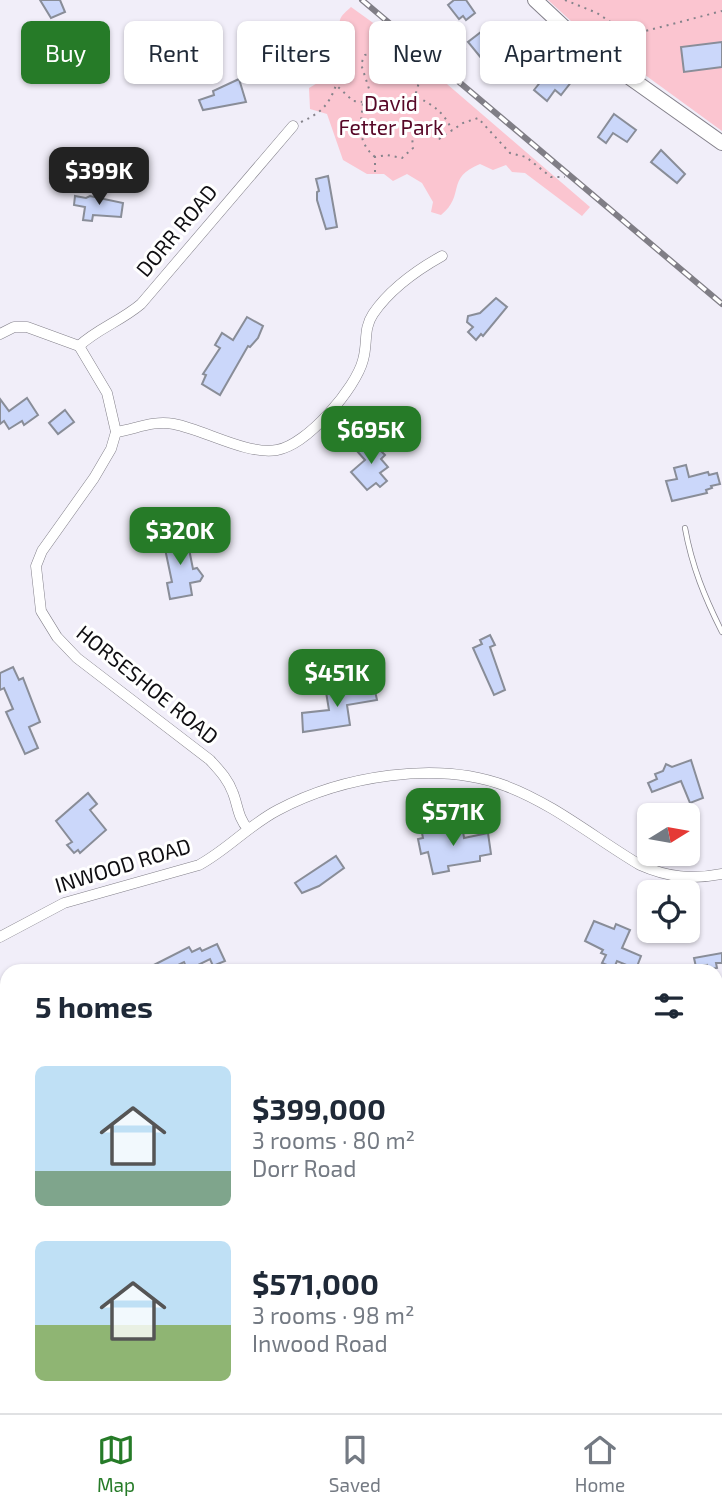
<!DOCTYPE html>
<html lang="en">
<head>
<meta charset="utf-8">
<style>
  :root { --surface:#fff; --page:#f2f2f3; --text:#1f2937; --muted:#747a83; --line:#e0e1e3; --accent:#267b28 }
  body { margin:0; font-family:"Exo 2",sans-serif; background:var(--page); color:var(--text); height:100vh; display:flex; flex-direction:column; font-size:26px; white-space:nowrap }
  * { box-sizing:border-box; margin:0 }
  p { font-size:23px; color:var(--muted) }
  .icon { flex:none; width:38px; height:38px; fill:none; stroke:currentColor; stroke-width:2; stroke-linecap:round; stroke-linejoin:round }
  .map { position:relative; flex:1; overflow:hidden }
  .side { position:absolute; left:0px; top:964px; width:723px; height:450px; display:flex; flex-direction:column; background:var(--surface); border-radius:21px 21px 0 0; box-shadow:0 2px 5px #0004 }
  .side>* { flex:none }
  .guide { position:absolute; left:21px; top:21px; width:681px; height:63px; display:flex; gap:14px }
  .needle { width:46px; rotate:79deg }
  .controls { position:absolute; left:637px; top:803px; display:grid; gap:14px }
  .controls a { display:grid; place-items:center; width:63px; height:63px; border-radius:10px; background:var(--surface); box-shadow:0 2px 5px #0004; font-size:35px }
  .price { position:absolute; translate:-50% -60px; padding:0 16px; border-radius:14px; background:var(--accent); color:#fff; font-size:23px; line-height:46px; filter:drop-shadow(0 2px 4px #0008) }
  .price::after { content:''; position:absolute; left:50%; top:42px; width:21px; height:16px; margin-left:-10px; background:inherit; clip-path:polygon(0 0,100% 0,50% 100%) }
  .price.on { background:#222; color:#fff }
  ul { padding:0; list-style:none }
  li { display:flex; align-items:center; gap:21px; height:175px; padding:0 35px }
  li span { display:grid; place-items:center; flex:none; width:196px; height:140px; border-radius:10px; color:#555 }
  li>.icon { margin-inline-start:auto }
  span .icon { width:84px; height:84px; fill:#fffc; stroke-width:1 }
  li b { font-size:30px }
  h2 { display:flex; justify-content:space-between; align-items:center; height:84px; padding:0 35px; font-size:30px }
  .tag { padding:0 24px; border-radius:10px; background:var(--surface); box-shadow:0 2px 5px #0004; font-size:24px; line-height:63px }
  .tag.on { background:var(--accent); color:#fff }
  .menu { display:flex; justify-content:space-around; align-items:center; height:98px; border-top:2px solid var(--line); background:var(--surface); font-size:19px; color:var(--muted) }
  .menu a { display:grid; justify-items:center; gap:4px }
  .menu .on { color:var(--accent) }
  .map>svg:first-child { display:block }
  .green { fill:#fbc5d0 }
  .building { fill:#cbd7fa; stroke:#898d98; stroke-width:2 }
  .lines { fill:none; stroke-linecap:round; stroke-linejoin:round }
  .lane-casing { stroke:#83808a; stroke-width:6 }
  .street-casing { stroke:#83808a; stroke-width:11 }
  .primary-casing { stroke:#83808a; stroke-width:16 }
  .path { stroke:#85838b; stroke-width:2; stroke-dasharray:2 5; stroke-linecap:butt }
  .lane { stroke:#fff; stroke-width:4.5 }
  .street { stroke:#fff; stroke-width:10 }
  .primary { stroke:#fff; stroke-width:14 }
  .rail-casing { stroke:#807e86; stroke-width:6 }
  .rail { stroke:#fff; stroke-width:3.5; stroke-dasharray:10; stroke-linecap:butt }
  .labels { text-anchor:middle; stroke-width:6; stroke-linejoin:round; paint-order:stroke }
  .park-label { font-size:21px; fill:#570727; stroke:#fff }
  .street-label { font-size:21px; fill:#0f0e12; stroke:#fff }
</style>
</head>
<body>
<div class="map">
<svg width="722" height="1413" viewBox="0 0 722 1413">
  <rect width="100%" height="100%" fill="#f1eef9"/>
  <g class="green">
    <polygon points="548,0 722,0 722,131 571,21"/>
    <path d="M351 7 390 35 590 207 582 216 525 173 512 172 506 165 493 170 480 164C445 178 466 195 441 215L431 212 433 202 422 183 407 174 393 181 384 174H367L343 160 327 114 310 109 309 88C349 66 329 50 340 20 341 15 347 11 351 7Z"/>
  </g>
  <g class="building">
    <polygon points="40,0 60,0 65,12 51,18"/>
    <polygon points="454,0 466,0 475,13 466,20 463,16 459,19 448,5"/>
    <polygon points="444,26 465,49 455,58 433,36"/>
    <polygon points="481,32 495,49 482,59 468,42"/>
    <polygon points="722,42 722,67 684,72 681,47"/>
    <polygon points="544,59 572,81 561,95 555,90 547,101 534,90 542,80 533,73"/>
    <polygon points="239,79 246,102 203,110 199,100 214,95 213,91"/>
    <polygon points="614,114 636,130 627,142 613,133 606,143 598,137"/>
    <polygon points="661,150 685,174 677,183 651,162"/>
    <polygon points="328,176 337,227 326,229 317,200 317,192 319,191 316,179"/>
    <polygon points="75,196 86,198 90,196 123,203 121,217 93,215 92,221 83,220 85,207 74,205"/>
    <polygon points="496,298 507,307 483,336 481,334 476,340 468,332 473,327 467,322 468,316 480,313"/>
    <polygon points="247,317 263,326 258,338 250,347 248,346 220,395 202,384 206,375 203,374 220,348 215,345 222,333 233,340"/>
    <polygon points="27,398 38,415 24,425 22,421 9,429 4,421 0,424 0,399 9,411"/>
    <polygon points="65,410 74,422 58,434 49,423"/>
    <polygon points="370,440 385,455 381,459 388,467 380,473 387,481 380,487 376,483 367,490 351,472 365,460 357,451"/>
    <polygon points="686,465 689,477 708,472 709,475 717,473 720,484 711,486 712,488 706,490 707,493 672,501 666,481 677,479 674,468"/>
    <polygon points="178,531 179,539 187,539 193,569 197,568 203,576 200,581 190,583 192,595 170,599 167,583 172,582 164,544 168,543 166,533"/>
    <polygon points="490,635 495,645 490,647 505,690 494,695 473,648 482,644 480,640"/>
    <polygon points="13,667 19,680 23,678 40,722 29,727 38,748 25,754 6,712 13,709 4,688 0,690 0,673"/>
    <polygon points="374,686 377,700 347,705 350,725 303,732 302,713 329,710 326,692"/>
    <polygon points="691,760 703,798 690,803 681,781 652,792 648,783 657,779 655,774 663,771 666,764 672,767"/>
    <polygon points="88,793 97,804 90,810 106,830 80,853 78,850 74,853 67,845 72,842 56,821"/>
    <polygon points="458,827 458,832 463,831 464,838 488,833 491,854 480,856 480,861 448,866 449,871 433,874 428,852 421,854 418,839 423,838 422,833"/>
    <polygon points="336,856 344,868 319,886 302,893 295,883"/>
    <polygon points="594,921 614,929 616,924 630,930 622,948 641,956 636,969 617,961 614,968 602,963 606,955 601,953 603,950 585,941"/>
    <polygon points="217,944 225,961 213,966 210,959 190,969 187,969 184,962 166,971 142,971 189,947 192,952 200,948 202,951"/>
    <polygon points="722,953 722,963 716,963 717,968 708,969 707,965 696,967 694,958"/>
  </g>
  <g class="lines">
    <g class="lane-casing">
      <path id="lane" d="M685 528C692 567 705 598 722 632"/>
    </g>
    <g class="street-casing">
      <g id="street">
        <path d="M0 334 14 327H27L79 346 107 393 116 432 111 449 94 478 42 551 36 566 41 611 57 637 77 658 210 760C219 770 228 779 233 793 238 806 238 818 248 829"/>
        <path d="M79 346C97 329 121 321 141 304L293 126"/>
        <path d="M116 432C136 429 153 420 174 424 205 430 246 455 277 450 307 445 356 388 363 360 368 343 363 329 373 314 390 289 417 270 442 256"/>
        <path d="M0 937 64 903 199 865C227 850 249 825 278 810 342 776 437 760 506 786 554 804 596 839 640 865 667 877 692 880 722 874"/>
        <polyline points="716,1282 722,1284"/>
        <polyline points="29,1413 47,1407"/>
        <polyline points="500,1413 518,1407"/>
      </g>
    </g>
    <g class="primary-casing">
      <polyline id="primary" points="535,0 581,43 722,143"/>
    </g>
    <g class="path">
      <polyline points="565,0 597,13 630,35 722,11"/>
      <path d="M301 122C321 113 329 105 336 85L353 101 362 102"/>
      <path d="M375 157C356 141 361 124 363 102L371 95 361 64 365 55 377 52 383 46C399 54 405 70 420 79L415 96C433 105 443 111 452 130"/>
      <polyline points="375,172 375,157 387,155 402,158 413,148 412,136 426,133 439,139 463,123 478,118 510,153 526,157 551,177 565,177"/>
    </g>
    <use href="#lane" class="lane"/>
    <use href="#street" class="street"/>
    <use href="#primary" class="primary"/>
    <g class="rail-casing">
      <polyline id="rail" points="362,0 722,304"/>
    </g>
    <use href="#rail" class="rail"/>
  </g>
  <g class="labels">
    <g class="park-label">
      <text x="391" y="111">David<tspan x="391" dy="24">Fetter Park</tspan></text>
    </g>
    <g class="street-label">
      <text transform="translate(177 231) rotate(-50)" y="7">DORR ROAD</text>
      <text transform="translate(147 685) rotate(39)" y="7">HORSESHOE ROAD</text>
      <text transform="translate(123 866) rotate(-17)" y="7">INWOOD ROAD</text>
    </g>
  </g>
</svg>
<div class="controls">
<a><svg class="needle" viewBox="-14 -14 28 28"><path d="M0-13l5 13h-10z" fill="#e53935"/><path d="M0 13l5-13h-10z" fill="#747a83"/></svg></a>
<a><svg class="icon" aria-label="locate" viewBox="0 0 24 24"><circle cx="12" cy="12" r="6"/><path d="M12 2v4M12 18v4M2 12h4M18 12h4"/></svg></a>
</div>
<b class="price on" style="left:99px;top:207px">$399K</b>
<b class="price" style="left:371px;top:466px">$695K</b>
<b class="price" style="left:180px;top:567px">$320K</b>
<b class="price" style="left:337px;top:709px">$451K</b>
<b class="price" style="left:453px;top:848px">$571K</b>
<div class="guide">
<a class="tag on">Buy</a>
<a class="tag">Rent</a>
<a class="tag">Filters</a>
<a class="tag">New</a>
<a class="tag">Apartment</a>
</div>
<section class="side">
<h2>5 homes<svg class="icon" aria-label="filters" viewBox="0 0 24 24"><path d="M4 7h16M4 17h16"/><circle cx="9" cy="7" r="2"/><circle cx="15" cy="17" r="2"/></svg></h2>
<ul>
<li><span style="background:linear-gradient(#bfe0f5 75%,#7fa58c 0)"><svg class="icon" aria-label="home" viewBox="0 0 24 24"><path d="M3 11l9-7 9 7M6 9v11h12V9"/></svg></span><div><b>$399,000</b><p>3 rooms · 80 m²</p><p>Dorr Road</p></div></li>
<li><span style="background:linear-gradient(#bfe0f5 60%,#8fb573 0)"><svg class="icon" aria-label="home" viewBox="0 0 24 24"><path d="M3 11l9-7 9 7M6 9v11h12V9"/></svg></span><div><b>$571,000</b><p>3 rooms · 98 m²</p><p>Inwood Road</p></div></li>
</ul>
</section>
</div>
<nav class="menu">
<a class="on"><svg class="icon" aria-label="map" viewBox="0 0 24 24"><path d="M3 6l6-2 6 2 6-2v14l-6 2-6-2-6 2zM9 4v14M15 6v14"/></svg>Map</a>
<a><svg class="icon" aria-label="saved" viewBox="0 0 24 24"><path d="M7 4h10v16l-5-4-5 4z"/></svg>Saved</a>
<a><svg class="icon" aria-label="home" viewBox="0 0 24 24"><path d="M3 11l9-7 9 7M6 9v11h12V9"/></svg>Home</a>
</nav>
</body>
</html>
